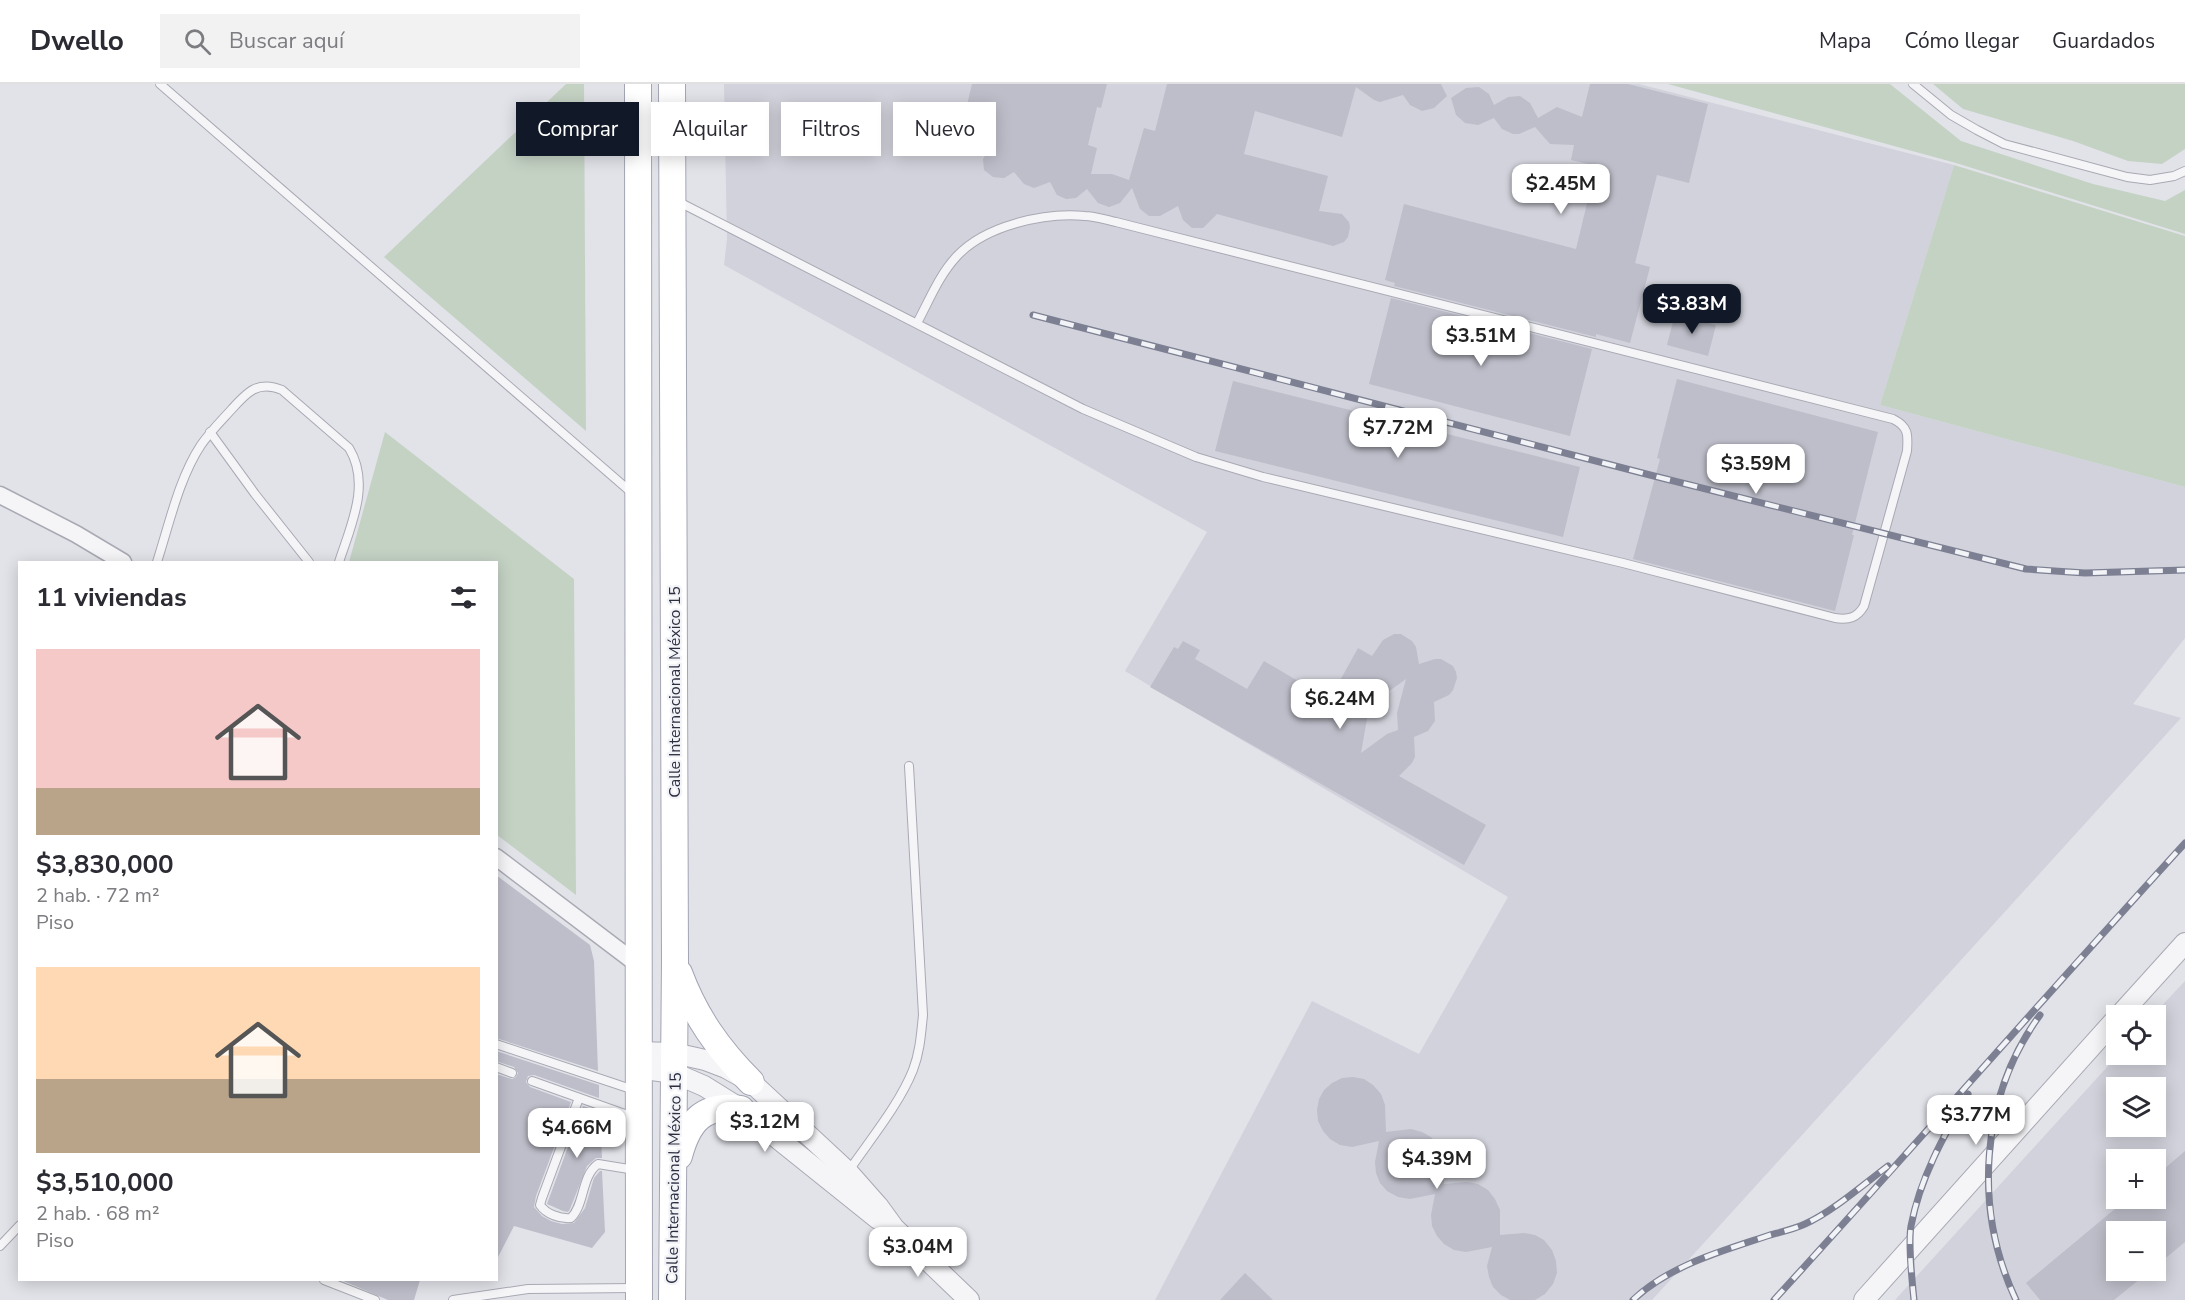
<!DOCTYPE html>
<html lang="es">
<head>
<meta charset="utf-8">
<style>
  :root { --surface:#fff; --page:#f2f2f3; --text:#2b2b33; --muted:#7c7c81; --line:#e1e1e2; --accent:#111827 }
  body { margin:0; font-family:"Nunito Sans",sans-serif; background:var(--page); color:var(--text); height:100vh; display:flex; flex-direction:column; font-size:22px; white-space:nowrap }
  * { box-sizing:border-box; margin:0 }
  p { font-size:20px; color:var(--muted) }
  .icon { flex:none; width:33px; height:33px; fill:none; stroke:currentColor; stroke-width:2; stroke-linecap:round; stroke-linejoin:round }
  .map { position:relative; flex:1; overflow:hidden }
  .sheet { position:absolute; left:18px; top:477px; width:480px; height:720px; display:flex; flex-direction:column; background:var(--surface); border-radius:0px; box-shadow:0 3px 15px #0003 }
  .sheet>* { flex:none }
  .hud { position:absolute; left:516px; top:18px; width:570px; height:54px; display:flex; gap:12px }
  .tools { position:absolute; left:2106px; top:921px; display:grid; gap:12px }
  .tools a { display:grid; place-items:center; width:60px; height:60px; border-radius:0px; background:var(--surface); box-shadow:0 3px 15px #0003; font-size:30px }
  .price { position:absolute; translate:-50% -51px; padding:0 14px; border-radius:12px; background:#fff; color:#222; font-size:20px; line-height:39px; filter:drop-shadow(0 2px 3px #0008) }
  .price::after { content:''; position:absolute; left:50%; top:36px; width:18px; height:14px; margin-left:-9px; background:inherit; clip-path:polygon(0 0,100% 0,50% 100%) }
  .price.active { background:var(--accent); color:#fff }
  ul { padding:0; list-style:none }
  li { display:grid; align-content:center; gap:12px; height:318px; padding:0 18px }
  li span { display:grid; place-items:center; height:186px; border-radius:0px; color:#555 }
  li>.icon { margin-inline-start:auto }
  span .icon { width:108px; height:108px; fill:#fffc; stroke-width:1 }
  li b { font-size:26px }
  h2 { display:flex; justify-content:space-between; align-items:center; height:72px; padding:0 18px; font-size:26px }
  .chip { padding:0 21px; border-radius:0px; background:var(--surface); box-shadow:0 3px 15px #0003; font-size:21px; line-height:54px }
  .chip.active { background:var(--accent); color:#fff }
  header { display:flex; align-items:center; gap:36px; box-sizing:border-box; height:84px; padding:0 30px; background:var(--surface); border-bottom:2px solid var(--line) }
  header strong { font-size:28px }
  nav { display:flex; gap:33px; margin-inline-start:auto; font-size:21px }
  .search { width:420px; height:54px; background:var(--page); display:flex; align-items:center; gap:15px; box-sizing:border-box; padding:0 21px; border-radius:0px; color:var(--muted); font-size:22px }
  .map>svg:first-child { display:block }
  .built { fill:#d1d2db; fill-rule:evenodd }
  .green { fill:#c4d2c4 }
  .building { fill:#bdbec9; fill-rule:evenodd }
  .lines { fill:none; stroke-linecap:round; stroke-linejoin:round }
  .service-casing { stroke:#a8a9b3; stroke-width:10 }
  .minor-casing { stroke:#a8a9b3; stroke-width:19 }
  .tertiary-casing { stroke:#a8a9b3; stroke-width:22 }
  .primary-casing { stroke:#a3a5b4; stroke-width:28 }
  .service { stroke:#f5f5f8; stroke-width:8 }
  .minor { stroke:#f5f5f8; stroke-width:16 }
  .tertiary { stroke:#f5f5f8; stroke-width:20 }
  .primary { stroke:#fff; stroke-width:26 }
  .rail-casing { stroke:#7d8092; stroke-width:7 }
  .rail { stroke:#f2f3f7; stroke-width:4.5; stroke-dasharray:14; stroke-linecap:butt }
  .labels { text-anchor:middle; stroke-width:4.5; stroke-linejoin:round; paint-order:stroke }
  .street-label { font-size:16px; fill:#2c2e40; stroke:#f2f3f7 }
</style>
</head>
<body>
<header>
<strong>Dwello</strong>
<div class="search"><svg class="icon" aria-label="search" viewBox="0 0 24 24"><circle cx="10" cy="10" r="6"/><path d="M15 15l6 6"/></svg>Buscar aquí</div>
<nav><a>Mapa</a><a>Cómo llegar</a><a>Guardados</a></nav>
</header>
<div class="map">
<svg width="2185" height="1216" viewBox="0 0 2185 1216">
  <rect width="100%" height="100%" fill="#e2e3e9"/>
  <g class="built">
    <polygon points="724,0 1639,0 1954,81 1880,321 2185,403 2185,554 2133,620 2181,634 1652,1216 1155,1216 1312,917 1419,970 1508,813 1125,587 1207,448 724,181 727,155"/>
    <path d="M2185 897V1216H1895L2118 971 2156 970V932L2153 931ZM2116 1004H2156V1042H2116ZM2116 1076H2156V1114H2116ZM2116 1148H2156V1186H2116Z"/>
  </g>
  <g class="green">
    <polygon points="566,0 584,0 586,347 384,173"/>
    <polygon points="1668,0 1890,0 1961,57 2093,100 2165,117 2185,106 2185,150 1956,79"/>
    <polygon points="1933,0 2185,0 2185,65 2162,80 2128,77 2073,57 1963,25"/>
    <polygon points="1954,81 2185,152 2185,403 1880,321"/>
    <polygon points="385,348 574,495 576,811 497,751 496,478 349,478"/>
  </g>
  <g class="building">
    <polygon points="972,0 1107,0 1101,24 1097,23 1088,61 1097,64 1091,90 1112,90 1129,96 1144,44 1155,47 1167,0 1441,0 1447,12 1434,24 1422,27 1410,21 1403,11 1380,18 1374,16 1356,3 1342,53 1255,27 1244,70 1328,92 1319,127 1342,130 1349,138 1350,143 1348,153 1344,158 1333,162 1217,130 1203,144 1192,144 1183,136 1178,122 1160,132 1149,132 1140,125 1132,104 1120,119 1109,123 1098,119 1087,105 1076,114 1066,115 1057,111 1050,98 1034,104 1024,100 1014,88 1004,94 993,93 984,86 983,75 996,54 961,46"/>
    <polygon points="1590,0 1628,0 1708,20 1689,99 1657,91 1635,179 1650,183 1630,259 1596,250 1596,253 1394,202 1395,199 1385,196 1404,120 1576,165 1596,82 1571,76 1574,61 1550,60 1535,43 1519,50 1513,50 1502,45 1494,34 1478,41 1465,39 1456,31 1451,14 1466,4 1479,3 1489,10 1494,21 1508,13 1520,12 1530,19 1538,34 1557,23 1582,33"/>
    <polygon points="1391,214 1592,265 1570,352 1369,300"/>
    <polygon points="1675,230 1716,241 1708,272 1667,261"/>
    <polygon points="1677,295 1878,348 1852,451 1854,451 1835,527 1633,475 1660,375 1657,374"/>
    <polygon points="1233,297 1580,383 1563,453 1215,367"/>
    <path d="M1394 550H1401L1412 557 1416 563 1419 580 1435 575H1441L1453 582 1456 588 1457 594 1453 606 1449 611 1434 618 1435 637 1428 647 1414 653 1415 673 1412 679 1399 692 1486 741 1464 781 1150 603 1174 563 1178 565 1183 557 1200 566 1195 575 1247 605 1264 577 1320 610 1328 597 1337 602 1358 564 1372 572 1383 556ZM1406 595 1397 629 1398 646 1387 650 1361 669 1367 635 1361 621 1374 618Z"/>
    <polygon points="496,791 590,861 594,877 598,987 496,954"/>
    <polygon points="496,967 599,1001 599,1014 534,991 528,992 526,998 530,1003 571,1018 536,1112 534,1123 542,1132 551,1137 562,1140 574,1139 585,1124 594,1094 600,1087 602,1087 605,1148 592,1164 514,1142 496,1177 496,990 512,995 516,993 518,989 514,983 496,977"/>
    <polygon points="1353,993 1364,995 1373,1001 1381,1010 1385,1021 1386,1048 1411,1045 1422,1048 1431,1053 1439,1062 1443,1073 1444,1100 1467,1098 1478,1100 1488,1106 1495,1115 1500,1126 1500,1151 1524,1149 1535,1151 1544,1156 1552,1166 1556,1177 1557,1189 1553,1200 1545,1210 1535,1216 1510,1216 1501,1211 1493,1203 1489,1193 1487,1182 1492,1163 1466,1168 1454,1166 1444,1160 1437,1152 1432,1142 1431,1131 1435,1110 1410,1115 1398,1113 1387,1107 1380,1099 1376,1089 1375,1078 1379,1057 1352,1063 1340,1061 1330,1055 1323,1047 1318,1037 1317,1026 1319,1015 1324,1006 1332,999 1342,994"/>
    <polygon points="583,1022 600,1028 602,1074 596,1074 587,1082 570,1125 568,1128 563,1127 547,1120"/>
    <polygon points="2185,1067 2185,1158 2156,1182 2156,1148 2116,1148 2116,1186 2151,1186 2114,1216 2040,1216 2026,1199 2128,1114 2156,1114 2156,1092"/>
    <polygon points="1245,1189 1273,1216 1220,1216"/>
    <polygon points="341,1196 420,1196 414,1216 388,1216"/>
  </g>
  <g class="lines">
    <g class="service-casing">
      <g id="service">
        <polyline points="160,0 632,409"/>
        <polyline points="1913,0 1951,31 1977,46 2004,60 2127,93 2150,96 2174,92 2185,87"/>
        <path d="M677 117 1083 325 1196 373 1263 393 1623 479 1835 534C1849 536 1857 534 1864 522L1907 367C1908 351 1909 343 1893 335L1116 138C1106 136 1095 132 1085 132 1044 128 985 142 957 172 939 191 929 217 917 239"/>
        <polyline points="210,348 255,410 309,478"/>
        <path d="M157 478C169 441 179 394 201 361 210 348 221 337 231 326 247 308 258 296 282 306L349 364C371 400 351 441 339 478"/>
        <polyline points="496,960 637,1007"/>
        <polyline points="496,983 512,989"/>
        <polyline points="532,997 636,1034"/>
        <path d="M579 1014 542 1114 540 1121C546 1130 560 1135 571 1134 585 1120 581 1092 598 1080L635 1086"/>
        <path d="M848 1088C869 1057 899 1021 913 986 920 968 921 950 923 931L909 682"/>
        <polyline points="0,1162 20,1141"/>
        <polyline points="324,1196 375,1216"/>
        <polyline points="453,1216 528,1205 635,1204"/>
      </g>
    </g>
    <g class="minor-casing">
      <g id="minor">
        <polyline points="0,411 76,450 123,478"/>
        <polyline points="496,773 637,880"/>
      </g>
    </g>
    <g class="tertiary-casing">
      <g id="tertiary">
        <polyline points="2119,932 2185,859"/>
        <polyline points="637,968 674,969 705,976 726,984 751,998 848,1088 878,1122 894,1144 969,1216"/>
        <polyline points="637,984 674,989 704,1002 741,1025 878,1135"/>
        <polyline points="1864,1216 2116,935"/>
      </g>
    </g>
    <g class="primary-casing">
      <g id="primary">
        <polyline points="638,0 639,1216"/>
        <path d="M679 889C695 932 718 965 751 998"/>
        <path d="M679 1072C688 1038 703 1019 741 1025"/>
        <polyline points="672,1216 675,877 672,0"/>
      </g>
    </g>
    <use href="#service" class="service"/>
    <use href="#minor" class="minor"/>
    <use href="#tertiary" class="tertiary"/>
    <use href="#primary" class="primary"/>
    <g class="rail-casing">
      <g id="rail">
        <polyline points="1033,231 1650,391 2026,485 2085,489 2185,486"/>
        <path d="M1633 1216C1670 1181 1722 1167 1770 1151 1781 1148 1794 1145 1805 1140 1832 1128 1864 1100 1888 1082"/>
        <path d="M1774 1216C1912 1065 2047 910 2185 759"/>
        <path d="M1914 1216C1912 1197 1908 1160 1911 1142 1920 1094 1944 1051 1968 1010"/>
        <path d="M2016 1216C1973 1125 1980 1013 2040 931"/>
      </g>
    </g>
    <use href="#rail" class="rail"/>
  </g>
  <g class="labels">
    <g class="street-label">
      <text transform="translate(674 608) rotate(-90)" y="6">Calle Internacional México 15</text>
      <text transform="translate(673 1094) rotate(-89)" y="6">Calle Internacional México 15</text>
    </g>
  </g>
</svg>
<div class="tools">
<a><svg class="icon" aria-label="locate" viewBox="0 0 24 24"><circle cx="12" cy="12" r="6"/><path d="M12 2v4M12 18v4M2 12h4M18 12h4"/></svg></a>
<a><svg class="icon" aria-label="layers" viewBox="0 0 24 24"><path d="M12 4l9 5-9 5-9-5zM3 14l9 5 9-5"/></svg></a>
<a>+</a>
<a>−</a>
</div>
<b class="price" style="left:1561px;top:131px">$2.45M</b>
<b class="price active" style="left:1692px;top:251px">$3.83M</b>
<b class="price" style="left:1481px;top:283px">$3.51M</b>
<b class="price" style="left:1398px;top:375px">$7.72M</b>
<b class="price" style="left:1756px;top:411px">$3.59M</b>
<b class="price" style="left:1340px;top:646px">$6.24M</b>
<b class="price" style="left:1976px;top:1062px">$3.77M</b>
<b class="price" style="left:765px;top:1069px">$3.12M</b>
<b class="price" style="left:577px;top:1075px">$4.66M</b>
<b class="price" style="left:1437px;top:1106px">$4.39M</b>
<b class="price" style="left:918px;top:1194px">$3.04M</b>
<div class="hud">
<a class="chip active">Comprar</a>
<a class="chip">Alquilar</a>
<a class="chip">Filtros</a>
<a class="chip">Nuevo</a>
</div>
<section class="sheet">
<h2>11 viviendas<svg class="icon" aria-label="filters" viewBox="0 0 24 24"><path d="M4 7h16M4 17h16"/><circle cx="9" cy="7" r="2"/><circle cx="15" cy="17" r="2"/></svg></h2>
<ul>
<li><span style="background:linear-gradient(#f6c9c9 75%,#b9a48a 0)"><svg class="icon" aria-label="home" viewBox="0 0 24 24"><path d="M3 11l9-7 9 7M6 9v11h12V9"/></svg></span><div><b>$3,830,000</b><p>2 hab. · 72 m²</p><p>Piso</p></div></li>
<li><span style="background:linear-gradient(#ffd9b3 60%,#b9a48a 0)"><svg class="icon" aria-label="home" viewBox="0 0 24 24"><path d="M3 11l9-7 9 7M6 9v11h12V9"/></svg></span><div><b>$3,510,000</b><p>2 hab. · 68 m²</p><p>Piso</p></div></li>
</ul>
</section>
</div>
</body>
</html>
